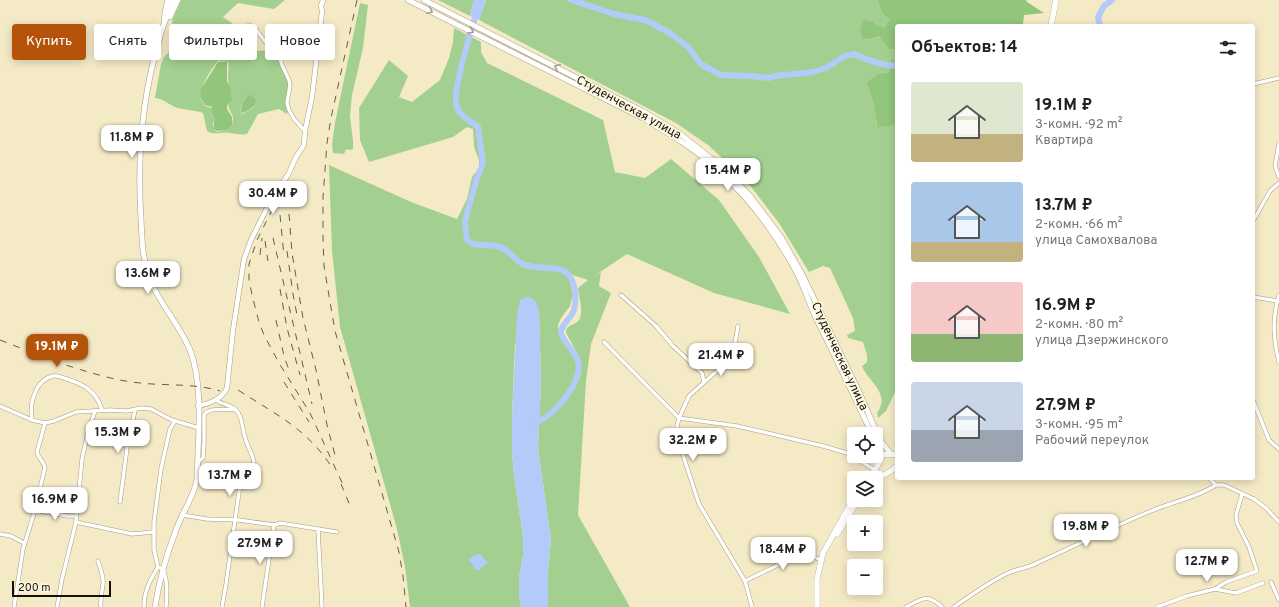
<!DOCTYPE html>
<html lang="ru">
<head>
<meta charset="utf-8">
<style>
  :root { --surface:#fff; --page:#f2f2f2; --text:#222; --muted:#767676; --accent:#b45309 }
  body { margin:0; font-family:Overpass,sans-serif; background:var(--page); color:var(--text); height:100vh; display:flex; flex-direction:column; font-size:15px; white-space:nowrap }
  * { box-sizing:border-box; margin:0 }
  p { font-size:13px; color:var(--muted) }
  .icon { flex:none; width:22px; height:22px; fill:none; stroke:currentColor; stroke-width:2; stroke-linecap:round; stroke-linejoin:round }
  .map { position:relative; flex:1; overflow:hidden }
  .sheet { position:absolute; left:895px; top:24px; width:360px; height:456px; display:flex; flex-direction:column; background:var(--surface); border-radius:4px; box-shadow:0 2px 10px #0003 }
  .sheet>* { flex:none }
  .banner { position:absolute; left:12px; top:24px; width:380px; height:36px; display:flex; gap:8px }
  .fabs { position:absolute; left:847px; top:427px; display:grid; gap:8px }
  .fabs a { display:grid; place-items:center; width:36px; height:36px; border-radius:4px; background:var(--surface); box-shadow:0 2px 10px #0003; font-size:20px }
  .scale { position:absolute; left:12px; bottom:10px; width:99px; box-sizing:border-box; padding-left:4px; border:2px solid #151205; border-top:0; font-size:11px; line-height:14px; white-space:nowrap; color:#151205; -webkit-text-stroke:3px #fef8e2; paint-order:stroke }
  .price { position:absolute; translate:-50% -34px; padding:0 9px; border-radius:8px; background:#fff; color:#222; font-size:13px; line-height:26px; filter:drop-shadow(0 1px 2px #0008) }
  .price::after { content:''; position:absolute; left:50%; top:24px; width:12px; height:9px; margin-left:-6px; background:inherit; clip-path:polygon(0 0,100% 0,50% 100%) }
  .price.current { background:var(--accent); color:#fff }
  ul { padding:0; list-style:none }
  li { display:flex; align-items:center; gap:12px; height:100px; padding:0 16px }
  li span { display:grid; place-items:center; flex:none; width:112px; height:80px; border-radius:4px; color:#555 }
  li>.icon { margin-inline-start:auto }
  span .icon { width:48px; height:48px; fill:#fffc; stroke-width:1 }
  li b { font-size:17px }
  h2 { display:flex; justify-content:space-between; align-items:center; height:48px; padding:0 16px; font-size:17px }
  .tag { padding:0 14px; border-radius:4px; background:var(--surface); box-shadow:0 2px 10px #0003; font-size:14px; line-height:36px }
  .tag.current { background:var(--accent); color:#fff }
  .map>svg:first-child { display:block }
  .green { fill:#a3d090; fill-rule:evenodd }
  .forest { fill:#92c67c }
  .water { fill:#b4caf8 }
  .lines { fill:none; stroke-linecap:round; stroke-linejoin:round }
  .river { stroke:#b4caf8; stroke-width:6 }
  .minor-casing { stroke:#a79d7b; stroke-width:4.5 }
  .tertiary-casing { stroke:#a79d7b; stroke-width:5.5 }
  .secondary-casing { stroke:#a79d7b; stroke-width:6 }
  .primary-casing { stroke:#a79d7b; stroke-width:6 }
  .minor { stroke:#fff; stroke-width:3.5 }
  .tertiary { stroke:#fff; stroke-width:4.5 }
  .secondary { stroke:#fff; stroke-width:5 }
  .primary { stroke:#fff; stroke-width:5.5 }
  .rail { stroke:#645e49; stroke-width:1; stroke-dasharray:7 7; stroke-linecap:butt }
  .oneway { stroke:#a1a09b }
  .labels { text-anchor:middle; stroke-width:3; stroke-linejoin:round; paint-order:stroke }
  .street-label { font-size:12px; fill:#151205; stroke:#fef8e2 }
</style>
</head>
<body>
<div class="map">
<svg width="1279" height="607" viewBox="0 0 1279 607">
  <rect width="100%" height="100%" fill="#f5eac6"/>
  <g class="green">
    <path d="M181 0H285L274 9 238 3 223 17 239 28 258 51 274 50 278 52 288 80V111L287 114 279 109 258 114 247 134C241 135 236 134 230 133 222 131 214 136 207 131L203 113C195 110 186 110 178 108 168 105 165 99 155 98L161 64 164 57 169 52 170 45 169 36 173 18ZM218 61 228 62C229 67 228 72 228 78 228 90 236 95 228 106L233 117 232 126 227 130 217 132 214 129 213 123 215 120 212 115V108L205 106 200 98C201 86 210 70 218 61ZM252 94 257 101C255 107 248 112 241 114 240 104 243 97 252 94Z"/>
    <polygon points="438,0 474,0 470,16"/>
    <path d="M486 0H877L882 13 889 20 884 28 873 22 864 40 881 37 889 49 897 50V60L891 59 889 72 877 74 866 83C873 99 876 111 877 128L897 125V388L886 411 878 418 877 413C891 393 869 383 862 366L867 362V355L863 342 848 338 847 335 855 331 853 318 830 268 823 266 809 272 779 223 745 179 708 145 676 123 479 20Z"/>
    <polygon points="360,3 368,5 363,48 352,95 350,116 353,141 353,149 350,150 346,149 344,154 333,153 332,144 335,123"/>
    <path d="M454 28 481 42V52L487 63 603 120 615 172 645 178 671 159 719 200 759 257 790 314 714 293 627 254 594 276 601 272 599 286 611 293 591 344 586 381 578 515 630 607H548V572L551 539 538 448 541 380 539 312 515 344 512 416V450L514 477 523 535V555L519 578V593L521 607H410L405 567 397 529 340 327 332 251 329 165 411 202 457 219 467 199 472 177 479 168V160L474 147 473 129 467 127 453 137 369 162 360 140 359 108 389 60 408 76 399 97 412 102 440 80 449 58 453 42ZM559 272 569 274 588 280 578 288C579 297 583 309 580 318 577 326 566 323 566 333L580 358V375L575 359 559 335 558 325 561 318 570 306 573 295 569 278 567 275Z"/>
  </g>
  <g class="forest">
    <polygon points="877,0 1026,0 1027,2 1044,13 1024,15 1023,23 1024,26 897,26 897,50 889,49 880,37 863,40 860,29 864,20 873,22 884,28 889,20 882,13"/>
    <path d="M891 59 897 60V125L877 128C876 111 873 99 866 83L877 74 889 72Z"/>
    <polygon points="218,62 227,62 227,81 230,87 232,98 231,101 227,106 227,109 232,117 232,126 227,130 217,131 214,129 214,122 215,120 212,114 212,107 205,105 200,97 201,89"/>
    <path d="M252 94 257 101C254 107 248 112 241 113 241 104 243 97 252 94Z"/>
  </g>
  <g class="water">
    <polygon points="474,0 486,0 479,20 470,16"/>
    <path d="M526 297C535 298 538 303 539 312L541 380 538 448 551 539 548 572V607H521L519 593V578L523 555V535L514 477 512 450V416L517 315 520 300Z"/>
    <polygon points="477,554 481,554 484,559 488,562 479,570 474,569 472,564 468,560"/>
  </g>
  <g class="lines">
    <g class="river">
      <path d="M480 0C475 20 450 93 457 108 461 117 471 121 478 127L483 163 477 178 467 213 465 223 467 240C475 248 485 243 496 246 508 248 513 259 523 264 541 273 568 259 574 286 576 292 576 303 574 310 572 317 560 326 561 333 564 343 575 351 578 361 583 378 563 403 551 413 546 418 539 420 534 425"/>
      <path d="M571 0 614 14 645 20 670 33 688 47 701 64 721 75 751 76 769 78 775 76 813 72 826 68 845 56 855 54C869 61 882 66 897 66"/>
      <polyline points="1100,26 1098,17 1104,6 1112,0"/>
    </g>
    <g class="minor-casing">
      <g id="minor">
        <polyline points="248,25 254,27 267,44 278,52 285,45 285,35 286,32"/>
        <polyline points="278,52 282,65 289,80 290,85 287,103 289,110 294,119 305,131"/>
        <polyline points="1253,84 1279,78"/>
        <polyline points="1279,144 1275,166 1279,177"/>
        <polyline points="1253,221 1270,191 1279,183"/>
        <polyline points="621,295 656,326 673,346 702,373 704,382"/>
        <path d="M1279 295C1272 320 1273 337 1279 362"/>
        <polyline points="1253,297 1278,301"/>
        <polyline points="738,326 735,343 729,357 719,369 689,396 679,418 737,426 823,446 847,453 875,470"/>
        <polyline points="604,342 679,418 677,426 679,443 699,504 745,581 752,607"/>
        <path d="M216 400C222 405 230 404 236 410 243 417 242 429 245 437 247 446 252 453 254 462L253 465 244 476 239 492 226 584 222 607"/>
        <polyline points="1253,400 1269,440 1279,449"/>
        <polyline points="0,406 32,420 45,423 54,421 76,412 110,410 127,411 141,408 151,409 172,420 199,428"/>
        <path d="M32 420C29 404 35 380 53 376 56 375 61 377 64 378 83 384 96 390 102 410"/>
        <path d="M198 462 203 458 204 444V415C210 406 226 411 235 409"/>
        <polyline points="1209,478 1216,485 1224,485 1254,499 1267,509 1279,522"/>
        <polyline points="120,502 127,448 135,410"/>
        <polyline points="35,510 67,516 76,516"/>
        <polyline points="182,515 207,519 239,520 274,525 280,523 337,532"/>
        <polyline points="76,522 132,534 154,532"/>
        <polyline points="318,529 322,607"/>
        <polyline points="0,534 11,536 24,543"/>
        <path d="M98 561C100 568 104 576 103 584 102 592 100 599 101 607"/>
        <polyline points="745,581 776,566 789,556 806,554 821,560"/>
        <polyline points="1271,582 1279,600"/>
        <polyline points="1215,589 1226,582 1257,571 1249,547 1237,523 1236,515 1242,494"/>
        <path d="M14 607 23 549 35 510 45 467C43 461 38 458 37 452L45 423"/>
        <polyline points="57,607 62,579 76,522 82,459 88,432 95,411"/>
        <path d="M144 607C144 591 150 580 158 567"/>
        <path d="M166 607C167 594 168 582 163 569L158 567 154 550V522L161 469 170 429 175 421"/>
        <polyline points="262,607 274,525"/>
        <path d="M906 607C922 599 927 593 942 607"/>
        <path d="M954 607C971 595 989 582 1008 573 1017 569 1028 568 1037 563 1075 546 1112 527 1151 511 1172 502 1196 498 1216 485"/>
        <polyline points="1157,607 1187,596 1215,589 1236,593 1263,583"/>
      </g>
    </g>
    <g class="tertiary-casing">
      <path id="tertiary" d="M198 406C210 403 221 400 227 388L233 330 244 259 251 240 270 202 289 173 296 157 304 145 305 131 312 97 322 12 321 6 323 0"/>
    </g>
    <g class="secondary-casing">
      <g id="secondary">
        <path d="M408 0 643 118C670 134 697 150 720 172 752 201 778 237 798 275 805 290 810 305 817 320 836 358 854 396 872 434"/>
        <polyline points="424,0 642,111 679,133 724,169 750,196 781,237 803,276 859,392 880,440 891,454"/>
        <polyline points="170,17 178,0"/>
        <polyline points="164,20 166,8 168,0"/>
        <polyline points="876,442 880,460"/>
        <path d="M155 607C159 582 166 556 175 533 180 516 195 495 197 479 198 440 204 386 190 350 179 323 157 302 148 273 142 256 142 237 141 219 137 158 142 96 160 37 163 24 169 12 173 0"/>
      </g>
    </g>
    <g class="primary-casing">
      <g id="primary">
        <polyline points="1051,26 1056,0"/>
        <polyline points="868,478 875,470 883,455 888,454 897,455"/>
        <polyline points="876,479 891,471 897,466"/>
        <polyline points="837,534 858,500"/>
        <polyline points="817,607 817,579 823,553 854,498"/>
      </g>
    </g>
    <use href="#minor" class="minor"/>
    <use href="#tertiary" class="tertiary"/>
    <use href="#secondary" class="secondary"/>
    <use href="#primary" class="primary"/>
    <g class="rail">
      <polyline points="357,0 331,118 327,143 323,197 323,238 324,266 335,331 399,552 403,576 406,607"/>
      <polyline points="279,196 257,240 249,264 249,281 253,299 259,322 264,335 279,363 310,413 344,487"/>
      <polyline points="288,200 292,253 303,318 316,370 327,425 335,455"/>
      <polyline points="280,215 284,256"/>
      <polyline points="273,238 312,404"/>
      <polyline points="265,241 268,261"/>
      <polyline points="287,251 293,294 298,320"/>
      <polyline points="260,255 262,238"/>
      <polyline points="280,289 287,328 300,375"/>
      <polyline points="276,320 284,356 290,373"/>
      <polyline points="0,340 41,356"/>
      <path d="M53 361C82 370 110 380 140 383 166 386 194 383 220 391"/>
      <polyline points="284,382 309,422"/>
      <path d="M238 390C275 414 306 428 331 466"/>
      <polyline points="341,484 351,508"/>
    </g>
  </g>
  <defs><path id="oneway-chevron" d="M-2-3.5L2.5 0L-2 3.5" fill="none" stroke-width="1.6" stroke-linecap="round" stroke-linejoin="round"/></defs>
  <g class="oneway">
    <use href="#oneway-chevron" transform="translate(430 11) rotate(26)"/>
    <use href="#oneway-chevron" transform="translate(471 31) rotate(26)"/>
    <use href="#oneway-chevron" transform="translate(557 67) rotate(-153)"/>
  </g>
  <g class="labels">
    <g class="street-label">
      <text transform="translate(629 107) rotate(29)" y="4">Студенческая улица</text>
      <text transform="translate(840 356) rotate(65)" y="4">Студенческая улица</text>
    </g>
  </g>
</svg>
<div class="fabs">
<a><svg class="icon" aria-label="locate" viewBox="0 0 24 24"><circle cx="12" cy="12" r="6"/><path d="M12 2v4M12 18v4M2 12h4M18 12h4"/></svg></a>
<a><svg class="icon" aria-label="layers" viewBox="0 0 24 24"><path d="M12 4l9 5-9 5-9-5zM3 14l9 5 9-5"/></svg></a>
<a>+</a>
<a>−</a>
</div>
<div class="scale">200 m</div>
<b class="price" style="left:132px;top:159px">11.8M ₽</b>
<b class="price" style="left:728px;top:192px">15.4M ₽</b>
<b class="price" style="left:273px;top:215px">30.4M ₽</b>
<b class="price" style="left:148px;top:295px">13.6M ₽</b>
<b class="price current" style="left:57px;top:368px">19.1M ₽</b>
<b class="price" style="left:721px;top:377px">21.4M ₽</b>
<b class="price" style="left:118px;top:454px">15.3M ₽</b>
<b class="price" style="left:693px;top:462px">32.2M ₽</b>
<b class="price" style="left:230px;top:497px">13.7M ₽</b>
<b class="price" style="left:55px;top:521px">16.9M ₽</b>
<b class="price" style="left:1086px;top:548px">19.8M ₽</b>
<b class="price" style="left:260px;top:565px">27.9M ₽</b>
<b class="price" style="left:783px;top:571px">18.4M ₽</b>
<b class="price" style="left:1207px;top:583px">12.7M ₽</b>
<div class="banner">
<a class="tag current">Купить</a>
<a class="tag">Снять</a>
<a class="tag">Фильтры</a>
<a class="tag">Новое</a>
</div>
<section class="sheet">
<h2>Объектов: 14<svg class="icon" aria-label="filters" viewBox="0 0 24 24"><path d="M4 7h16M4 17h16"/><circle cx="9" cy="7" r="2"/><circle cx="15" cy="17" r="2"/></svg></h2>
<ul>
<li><span style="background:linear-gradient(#dfe7d0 65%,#c2b280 0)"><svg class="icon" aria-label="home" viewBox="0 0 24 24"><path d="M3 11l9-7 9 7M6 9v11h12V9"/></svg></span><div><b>19.1M ₽</b><p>3-комн. · 92 m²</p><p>Квартира</p></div></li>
<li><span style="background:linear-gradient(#a9c7e8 75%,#c2b280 0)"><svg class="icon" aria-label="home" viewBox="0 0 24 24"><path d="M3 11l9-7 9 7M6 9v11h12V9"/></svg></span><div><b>13.7M ₽</b><p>2-комн. · 66 m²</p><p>улица Самохвалова</p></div></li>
<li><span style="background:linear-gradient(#f6c9c9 65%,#8fb573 0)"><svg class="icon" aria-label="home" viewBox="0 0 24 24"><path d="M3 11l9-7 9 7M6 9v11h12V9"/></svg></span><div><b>16.9M ₽</b><p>2-комн. · 80 m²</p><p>улица Дзержинского</p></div></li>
<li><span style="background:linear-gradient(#c9d6e8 60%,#9aa5b1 0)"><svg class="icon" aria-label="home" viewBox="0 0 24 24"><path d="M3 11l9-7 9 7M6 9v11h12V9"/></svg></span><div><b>27.9M ₽</b><p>3-комн. · 95 m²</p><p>Рабочий переулок</p></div></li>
</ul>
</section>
</div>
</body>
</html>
